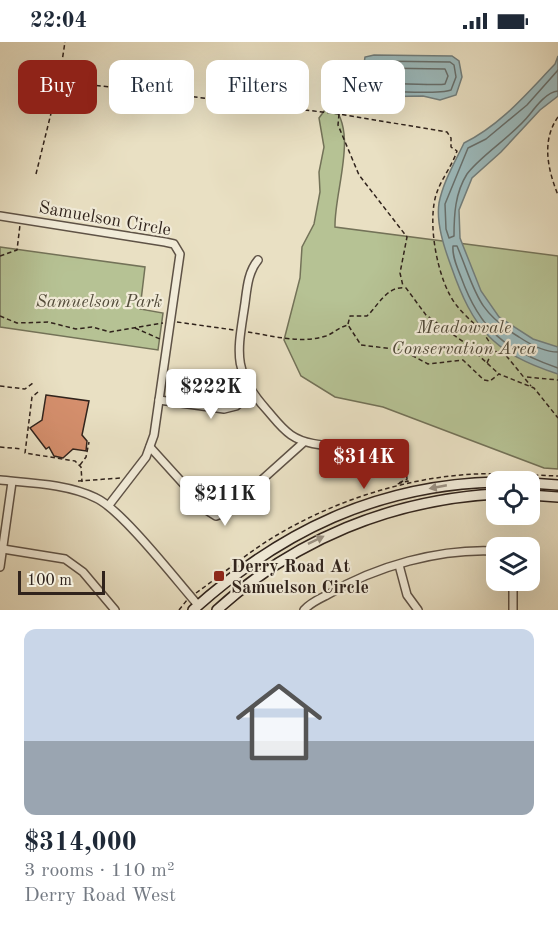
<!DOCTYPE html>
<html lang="en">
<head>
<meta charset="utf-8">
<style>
  :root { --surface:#fff; --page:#f6f6f7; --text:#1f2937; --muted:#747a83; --accent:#8f2418 }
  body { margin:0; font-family:"Old Standard TT",serif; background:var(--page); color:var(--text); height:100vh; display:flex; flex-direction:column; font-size:22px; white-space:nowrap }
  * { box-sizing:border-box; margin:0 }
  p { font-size:20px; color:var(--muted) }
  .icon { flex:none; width:33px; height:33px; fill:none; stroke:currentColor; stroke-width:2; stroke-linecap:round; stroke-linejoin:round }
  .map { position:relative; height:568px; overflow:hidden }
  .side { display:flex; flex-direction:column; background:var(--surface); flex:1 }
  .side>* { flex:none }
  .banner { position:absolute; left:18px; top:18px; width:522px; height:54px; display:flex; gap:12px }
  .tools { position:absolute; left:486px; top:429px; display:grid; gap:12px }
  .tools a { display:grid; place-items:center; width:54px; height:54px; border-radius:12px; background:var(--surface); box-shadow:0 6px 24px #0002; font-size:30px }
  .scale { position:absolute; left:18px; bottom:15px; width:87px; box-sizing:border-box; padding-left:6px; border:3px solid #30231c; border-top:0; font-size:16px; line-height:21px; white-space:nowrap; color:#30231c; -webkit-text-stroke:4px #f1ebd8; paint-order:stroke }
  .price { position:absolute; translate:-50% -51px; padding:0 14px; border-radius:6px; background:#fff; color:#222; font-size:20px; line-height:39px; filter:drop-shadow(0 2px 3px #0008) }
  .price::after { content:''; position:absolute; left:50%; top:36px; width:18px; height:14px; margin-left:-9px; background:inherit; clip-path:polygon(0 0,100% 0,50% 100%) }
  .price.current { background:var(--accent); color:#fff }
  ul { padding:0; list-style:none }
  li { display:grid; align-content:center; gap:12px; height:318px; padding:0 24px }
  li span { display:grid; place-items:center; height:186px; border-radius:12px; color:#555 }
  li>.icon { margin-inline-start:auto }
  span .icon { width:108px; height:108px; fill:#fffc; stroke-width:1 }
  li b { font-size:26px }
  .chip { padding:0 21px; border-radius:12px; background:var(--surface); box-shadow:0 6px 24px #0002; font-size:21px; line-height:54px }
  .chip.current { background:var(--accent); color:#fff }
  .status { display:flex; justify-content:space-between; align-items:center; height:42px; padding:0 30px; background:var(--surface); direction:ltr }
  .status svg { height:16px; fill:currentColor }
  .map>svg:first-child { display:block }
  .green { fill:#b6c294; stroke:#737258; stroke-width:1.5 }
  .water { fill:#9cbbbe; stroke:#717e7d; stroke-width:1.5 }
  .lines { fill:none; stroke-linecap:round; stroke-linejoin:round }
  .shore { stroke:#666f6d; stroke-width:1.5 }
  .building { fill:#d58f6d; stroke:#30231c; stroke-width:1.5 }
  .minor-casing { stroke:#5e5246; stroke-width:10 }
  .secondary-casing { stroke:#30231c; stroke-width:12 }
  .path { stroke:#30231c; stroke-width:1.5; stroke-dasharray:4.5 3; stroke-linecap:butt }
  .minor { stroke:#f1ebd8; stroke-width:7 }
  .secondary { stroke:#f1ebd8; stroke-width:9 }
  .oneway { fill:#9a9183 }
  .poi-dot { fill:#8f2418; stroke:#f1ebd8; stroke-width:2 }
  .labels { text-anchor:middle; stroke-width:4.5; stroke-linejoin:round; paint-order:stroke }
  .street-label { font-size:18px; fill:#30231c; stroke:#f1ebd8 }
  .park-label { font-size:18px; font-style:italic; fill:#524b3a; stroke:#f1ebd8 }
  .poi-label { font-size:18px; font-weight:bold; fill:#30231c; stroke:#f1ebd8; text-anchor:start }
</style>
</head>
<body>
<div class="status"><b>22:04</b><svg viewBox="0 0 49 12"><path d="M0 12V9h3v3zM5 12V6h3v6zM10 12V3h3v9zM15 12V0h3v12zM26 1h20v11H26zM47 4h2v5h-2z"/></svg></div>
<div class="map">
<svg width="558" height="568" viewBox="0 0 558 568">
  <rect width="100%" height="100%" fill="#e9e0c3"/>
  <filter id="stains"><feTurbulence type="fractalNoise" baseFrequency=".00333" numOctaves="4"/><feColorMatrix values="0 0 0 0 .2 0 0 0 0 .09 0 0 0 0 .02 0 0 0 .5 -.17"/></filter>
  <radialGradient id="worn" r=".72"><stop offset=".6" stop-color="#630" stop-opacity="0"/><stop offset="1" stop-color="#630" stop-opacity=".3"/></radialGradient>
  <g class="green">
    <path d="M330 61C360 88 334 148 335 185L558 214V427L544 426 383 365 335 355 301 334 284 298 300 236 302 205 314 182 320 150 319 130 324 105 319 76Z"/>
    <polygon points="0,205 145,225 140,267 163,271 158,308 0,285"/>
  </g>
  <g class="water">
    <polygon points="374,13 452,14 459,19 462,35 456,53 440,58 423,54 368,55 360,49 365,15"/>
    <path d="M558 14V54L540 68 501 110 472 136 459 168 460 196 481 249 499 275 533 297 558 305V332C493 311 473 287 451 224 444 205 436 181 439 161 443 140 455 120 464 101 501 83 527 51 555 22Z"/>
  </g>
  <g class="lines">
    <g class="shore">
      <path d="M372 19 450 20 454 23 456 35 451 48C439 53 387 49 370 49L366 45Z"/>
      <path d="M379 26 445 27 448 34 445 42C440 44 388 41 377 41L374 36Z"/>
      <path d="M558 28 527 63 486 97 468 106 445 162 446 187 449 196 454 194C454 173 455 151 467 132 481 113 514 93 530 72 537 63 547 50 558 49"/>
      <path d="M558 310C544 310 531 303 519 295 475 268 476 249 457 204H453C452 214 457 225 461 235 480 288 505 308 558 326"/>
    </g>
  </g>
  <polygon class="building" points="46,353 89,359 82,393 87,399 86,409 73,407 63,416 54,414 49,405 46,407 30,386 42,378"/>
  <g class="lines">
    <g class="minor-casing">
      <g id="minor">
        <polyline points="0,174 165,200 174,202 180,212 154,393 146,415 109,463"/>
        <path d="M258 218C248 230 247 246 245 261 238 309 231 328 266 367 274 376 281 386 291 393 320 413 374 395 391 426"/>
        <polyline points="159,358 224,367 236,364 252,351"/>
        <polyline points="150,405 208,469 216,474 226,470 304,400"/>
        <path d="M0 438C30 441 68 442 96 456 122 468 176 538 198 563"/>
        <polyline points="3,507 65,517 83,530 115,568"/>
        <polyline points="399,523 407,553 418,568"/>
        <polyline points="0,525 12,440"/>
        <path d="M304 568C310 561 319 557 327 553 376 524 440 506 496 509"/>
        <polyline points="513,568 513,538"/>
      </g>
    </g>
    <g class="secondary-casing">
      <g id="secondary">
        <polyline points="499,440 515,440"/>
        <polyline points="530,441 558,443"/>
        <polyline points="530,453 558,455"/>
        <path d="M193 568C281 489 377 443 496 440"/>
        <path d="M217 568C295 497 391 458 496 452"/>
      </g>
    </g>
    <g class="path">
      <path d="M59 39 339 72 447 90 451 96V105L457 109C452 124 442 136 437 150 426 180 438 241 457 264 468 278 489 292 493 309L504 311 531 344"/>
      <polyline points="339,72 338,83 359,133 407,195 400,231 403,244"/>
      <path d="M558 75C541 99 548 128 558 153"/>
      <polyline points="36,132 59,39 65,0"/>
      <polyline points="0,214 17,208 20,183"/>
      <polyline points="0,274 17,281 48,280 76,287 92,285 110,290 163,281"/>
      <polyline points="177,280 234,288"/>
      <path d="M348 282 350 274H367C378 264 387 243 406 246L426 273 465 301 499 332"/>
      <polyline points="135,286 160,297"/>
      <path d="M248 290C273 294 301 302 326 294 334 291 339 285 348 283L361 303 402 308 428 322 463 318 484 338 490 339 499 332 534 346 558 376"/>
      <polyline points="487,321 492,310"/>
      <polyline points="527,335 558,338"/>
      <polyline points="0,344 25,347 33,341"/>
      <polyline points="38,350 32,355 25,411 75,419 81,425 82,440"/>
      <polyline points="0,405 22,407"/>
      <polyline points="80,423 86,415 89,400"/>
      <polyline points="398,427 406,427 407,437 397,442 408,439 408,442"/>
      <polyline points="78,439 121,436"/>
      <path d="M196 551C223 532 248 510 277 493 336 458 408 435 476 432 503 431 531 433 558 434"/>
      <polyline points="179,568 187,558"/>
    </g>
    <use href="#minor" class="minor"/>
    <use href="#secondary" class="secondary"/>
  </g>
  <defs><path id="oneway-solid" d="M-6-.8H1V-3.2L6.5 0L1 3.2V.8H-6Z" transform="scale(1.5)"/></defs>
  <g class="oneway">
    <use href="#oneway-solid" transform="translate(438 445) rotate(169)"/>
    <use href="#oneway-solid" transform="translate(316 498) rotate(-26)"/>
  </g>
  <rect class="poi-dot" x="213" y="528" width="12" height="12" rx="3"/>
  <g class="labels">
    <g class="street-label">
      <text transform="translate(105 176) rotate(10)" y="6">Samuelson Circle</text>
    </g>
    <g class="park-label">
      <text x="99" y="265">Samuelson Park</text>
      <text x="464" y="291">Meadowvale<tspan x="464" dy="21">Conservation Area</tspan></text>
    </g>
    <g class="poi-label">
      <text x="231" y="530">Derry Road At<tspan x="231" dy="21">Samuelson Circle</tspan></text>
    </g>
  </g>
  <rect width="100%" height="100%" filter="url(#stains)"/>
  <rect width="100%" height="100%" fill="url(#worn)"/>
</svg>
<div class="tools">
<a><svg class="icon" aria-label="locate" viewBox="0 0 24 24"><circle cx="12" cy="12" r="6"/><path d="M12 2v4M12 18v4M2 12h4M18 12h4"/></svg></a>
<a><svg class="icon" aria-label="layers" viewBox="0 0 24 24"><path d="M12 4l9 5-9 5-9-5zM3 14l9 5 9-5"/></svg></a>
</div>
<div class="scale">100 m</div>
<b class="price" style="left:211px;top:378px">$222K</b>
<b class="price current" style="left:364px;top:448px">$314K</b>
<b class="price" style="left:225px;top:485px">$211K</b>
<div class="banner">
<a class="chip current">Buy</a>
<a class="chip">Rent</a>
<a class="chip">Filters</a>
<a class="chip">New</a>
</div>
</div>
<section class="side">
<ul>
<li><span style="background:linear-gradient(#c9d6e8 60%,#9aa5b1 0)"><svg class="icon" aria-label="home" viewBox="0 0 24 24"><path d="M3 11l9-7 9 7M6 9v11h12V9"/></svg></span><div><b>$314,000</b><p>3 rooms · 110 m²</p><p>Derry Road West</p></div></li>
</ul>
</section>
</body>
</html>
